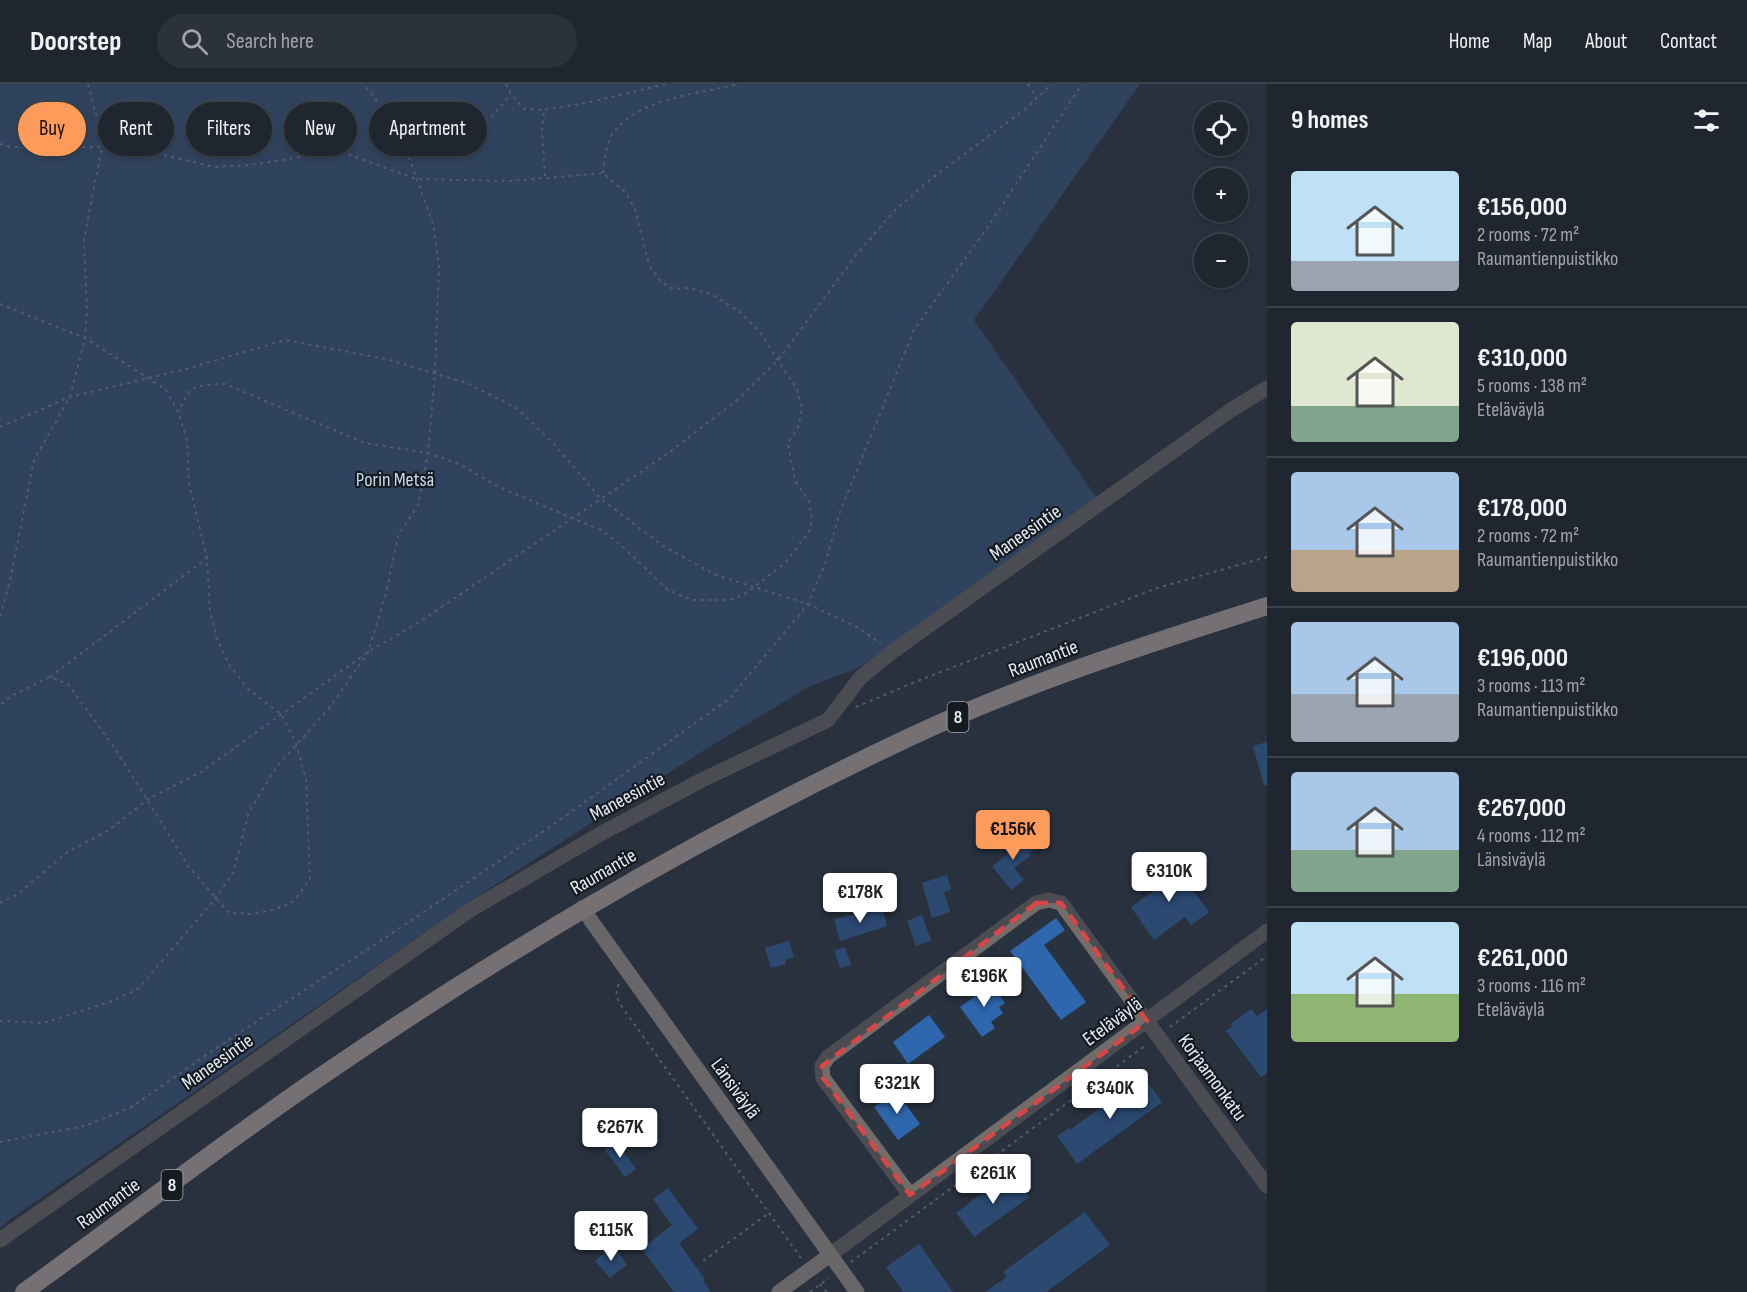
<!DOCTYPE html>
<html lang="en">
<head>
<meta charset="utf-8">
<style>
  :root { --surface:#1f262f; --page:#2c323b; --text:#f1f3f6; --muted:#a1a5aa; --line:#3c434b; --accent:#ff9b5a }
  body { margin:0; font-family:"Sofia Sans Condensed",sans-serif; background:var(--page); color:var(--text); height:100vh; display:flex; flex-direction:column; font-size:22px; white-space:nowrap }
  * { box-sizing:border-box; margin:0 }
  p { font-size:20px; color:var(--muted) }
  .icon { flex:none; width:33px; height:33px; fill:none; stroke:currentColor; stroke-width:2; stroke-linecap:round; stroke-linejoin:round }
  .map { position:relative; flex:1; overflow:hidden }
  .sheet { display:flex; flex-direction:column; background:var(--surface); width:480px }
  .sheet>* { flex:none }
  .top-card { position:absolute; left:18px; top:18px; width:570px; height:54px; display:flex; gap:12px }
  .controls { position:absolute; left:1194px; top:18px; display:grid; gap:12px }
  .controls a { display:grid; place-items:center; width:54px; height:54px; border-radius:50%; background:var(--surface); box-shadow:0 3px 9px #0003,0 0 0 2px var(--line); font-size:30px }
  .price { position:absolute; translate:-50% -51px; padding:0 14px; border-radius:6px; background:#fff; color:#222; font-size:20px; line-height:39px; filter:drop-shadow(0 2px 3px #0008) }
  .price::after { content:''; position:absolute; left:50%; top:36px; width:18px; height:14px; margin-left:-9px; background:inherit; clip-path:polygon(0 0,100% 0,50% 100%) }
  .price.on { background:var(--accent); color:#111 }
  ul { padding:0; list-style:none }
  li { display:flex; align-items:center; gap:18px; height:150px; padding:0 24px }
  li+li { border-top:2px solid var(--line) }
  li span { display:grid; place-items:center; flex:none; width:168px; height:120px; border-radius:6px; color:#555 }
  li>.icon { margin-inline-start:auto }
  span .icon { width:72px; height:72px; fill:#fffc; stroke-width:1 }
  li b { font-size:26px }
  h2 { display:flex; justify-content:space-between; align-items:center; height:72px; padding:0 24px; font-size:26px }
  .chip { padding:0 21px; border-radius:27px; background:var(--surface); box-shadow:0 3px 9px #0003,0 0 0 2px var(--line); font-size:21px; line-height:54px }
  .chip.on { background:var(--accent); color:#111 }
  header { display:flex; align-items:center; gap:36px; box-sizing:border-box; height:84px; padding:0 30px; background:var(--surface); border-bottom:2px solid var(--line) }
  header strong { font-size:28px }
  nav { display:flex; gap:33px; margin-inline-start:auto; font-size:21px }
  .search { width:420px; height:54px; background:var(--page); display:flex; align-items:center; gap:15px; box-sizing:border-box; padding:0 21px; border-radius:33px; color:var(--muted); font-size:22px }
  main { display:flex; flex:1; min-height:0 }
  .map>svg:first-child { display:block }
  .green { fill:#395a84 }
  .building { fill:#2e67ad }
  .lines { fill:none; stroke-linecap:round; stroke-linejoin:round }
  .path { stroke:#88909b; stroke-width:2; stroke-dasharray:3 4.5; stroke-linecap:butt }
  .minor { stroke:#746c68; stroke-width:15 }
  .major { stroke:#b6a69c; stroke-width:15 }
  .highway { stroke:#d0bcb1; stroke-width:18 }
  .marked { fill:none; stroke:#d94647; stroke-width:4.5; stroke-dasharray:12 8; stroke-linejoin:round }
  .labels { text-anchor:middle; stroke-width:4.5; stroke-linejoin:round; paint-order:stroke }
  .shield { fill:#151a20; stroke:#a8aeb6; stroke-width:1.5 }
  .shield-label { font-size:18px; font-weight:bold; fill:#e7edf6 }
  .park-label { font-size:20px; fill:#cad9ec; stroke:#151a20 }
  .street-label { font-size:20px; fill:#e7edf6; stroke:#151a20 }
</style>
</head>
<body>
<header>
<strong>Doorstep</strong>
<div class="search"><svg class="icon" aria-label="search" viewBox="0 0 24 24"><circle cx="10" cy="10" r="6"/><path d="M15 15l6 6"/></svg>Search here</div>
<nav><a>Home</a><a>Map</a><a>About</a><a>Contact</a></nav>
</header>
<main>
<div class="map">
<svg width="1267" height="1208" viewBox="0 0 1267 1208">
  <rect width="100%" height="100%" fill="#29323f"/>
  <polygon class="green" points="0,0 1140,0 974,236 1096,413 860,583 808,603 698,670 467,819 13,1133 0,1144"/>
  <g class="building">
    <polygon points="1267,658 1267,701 1264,701 1253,662"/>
    <polygon points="1022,750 1034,766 1029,769 1031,771 1014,784 1024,796 1011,806 992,782 1008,770 1004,764"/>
    <polygon points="1171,776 1209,828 1191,841 1185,833 1154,856 1131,823 1162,801 1153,790"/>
    <polygon points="947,791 951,806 944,808 950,828 932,834 922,799"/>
    <polygon points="882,824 887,842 840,857 834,835"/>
    <polygon points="922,831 931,856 916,862 907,837"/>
    <polygon points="1056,834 1065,846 1044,861 1086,918 1061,936 1010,867"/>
    <polygon points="789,857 794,873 785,876 786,880 771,884 765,864"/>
    <polygon points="845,863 851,881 840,884 834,867"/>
    <polygon points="987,894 1005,919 999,923 1003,929 991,938 995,944 982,953 960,923 978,910 974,904"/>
    <polygon points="1251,925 1257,932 1267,925 1267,989 1261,993 1226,947 1232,943 1231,940"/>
    <polygon points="929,931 945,953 908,980 893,958"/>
    <polygon points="1143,992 1162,1018 1077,1080 1057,1052 1069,1044 1070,1046"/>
    <polygon points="894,1004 920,1040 898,1056 874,1023 887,1014 885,1010"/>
    <polygon points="616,1057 636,1085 625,1093 604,1065"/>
    <polygon points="1011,1088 1029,1113 974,1153 956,1129"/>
    <polygon points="668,1104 698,1145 679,1159 705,1195 703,1197 711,1208 674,1208 642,1165 672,1141 653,1115"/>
    <polygon points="1085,1128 1110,1161 1046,1208 985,1208 1007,1193 1003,1188"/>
    <polygon points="919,1160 953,1208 903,1208 886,1183"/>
    <polygon points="613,1161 627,1181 610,1194 595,1177"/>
  </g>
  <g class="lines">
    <g class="path">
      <polyline points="506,0 511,10 524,25 544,26"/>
      <polyline points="1028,0 1037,15"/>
      <polyline points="0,60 11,63 102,63 160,70 214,83 250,81 339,67 416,95 511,97 603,89 626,109 635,125 649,181 660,197 673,205 690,204 713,211 740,228 759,247 797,305 802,324 798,344 788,359 795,397 809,417 812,436 809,448 785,479 745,510 730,516 692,516 668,506 621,461 601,446 501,404 459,380 428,369 365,359 225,300 204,301 191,305 178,327"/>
      <polyline points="408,67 491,34 511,10"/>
      <path d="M603 89C605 73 606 54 619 42 648 13 701 9 740 0"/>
      <polyline points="545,92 542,48 544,26 590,18 666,0"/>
      <polyline points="0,220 85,254 165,305 178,327 187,356 189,400 207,474 210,527 217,555 229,580 246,603 281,630 296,659 306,696 310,795 293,818 272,826 253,830 229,829 189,783 114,663 68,600 50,593 13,611 0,621"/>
      <polyline points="0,343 70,313 186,285 285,256 386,275 467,299 518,325 555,361 600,414 663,462 716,491 808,520 859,544 881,560"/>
      <polyline points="0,532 10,497 34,376 70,313 85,254 87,228 84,155 102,63 100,45 88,0"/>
      <polyline points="50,593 207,474"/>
      <polyline points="856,623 915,598 1157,504 1267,473"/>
      <polyline points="0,819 18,810 66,769 109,746 148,715 201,688 368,568 421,537 667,370 736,317 779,275 853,175 893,128 932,94 1024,26 1052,0"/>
      <path d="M619 900C613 910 619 918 625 927L801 1174"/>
      <polyline points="0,937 44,939 112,917 138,905 215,815 233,789 249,728 275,685 331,622 368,568 386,510 398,452 418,421 428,369 435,288 439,182 433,140 407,68 386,28 363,0"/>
      <polyline points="1170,943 1267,872"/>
      <polyline points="0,1058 84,1042 130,1024 228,956 388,852 560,736 730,614 808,520 825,480 840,428 914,246 987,144 1082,0"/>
      <polyline points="703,1177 769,1129"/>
      <polyline points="851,1178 1146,961"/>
      <polyline points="820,1200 827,1208"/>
      <polyline points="810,1208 829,1194"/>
    </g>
    <g class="minor">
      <polyline points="910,1111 823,994 822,982 828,973 1036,819 1049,816 1061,819 1267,1102"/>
      <polyline points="0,1156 470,826 602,749 702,696 828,636 861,593 892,568 1231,326 1267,304"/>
      <polyline points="830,1171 1267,847"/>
    </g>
    <g class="major">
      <polyline points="582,824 857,1208"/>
      <polyline points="779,1208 830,1171"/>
    </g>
    <path class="highway" d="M24 1208C123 1137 220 1061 320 993 508 864 704 750 910 653 1025 599 1147 560 1267 522"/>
  </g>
  <path d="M0 0H1267V1208H0ZM1036 819H1061L1147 937 910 1111 823 994 822 982Z" fill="#29323f" fill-opacity=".55" fill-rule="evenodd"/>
  <path class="marked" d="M1036 819H1061L1147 937 910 1111 823 994 822 982Z"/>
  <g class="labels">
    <g class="shield">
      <rect x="947.5" y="618" width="21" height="30" rx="4.5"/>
      <rect x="161.5" y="1086" width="21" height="30" rx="4.5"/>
    </g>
    <g class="shield-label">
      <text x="958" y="639">8</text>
      <text x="172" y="1107">8</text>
    </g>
    <g class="park-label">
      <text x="395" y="402">Porin Metsä</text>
    </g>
    <g class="street-label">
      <text transform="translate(1025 448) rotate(-35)" y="7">Maneesintie</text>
      <text transform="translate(1043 574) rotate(-21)" y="7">Raumantie</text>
      <text transform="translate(627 712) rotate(-28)" y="7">Maneesintie</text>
      <text transform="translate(603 787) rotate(-30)" y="7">Raumantie</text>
      <text transform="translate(1112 937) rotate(-36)" y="7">Eteläväylä</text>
      <text transform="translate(217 977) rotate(-35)" y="7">Maneesintie</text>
      <text transform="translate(1213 993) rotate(54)" y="7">Korjaamonkatu</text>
      <text transform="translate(736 1004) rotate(54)" y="7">Länsiväylä</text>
      <text transform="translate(108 1119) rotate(-36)" y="7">Raumantie</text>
    </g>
  </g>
</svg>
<div class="controls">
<a><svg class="icon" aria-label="locate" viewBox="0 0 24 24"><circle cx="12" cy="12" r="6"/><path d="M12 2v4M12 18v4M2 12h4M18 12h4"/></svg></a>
<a>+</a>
<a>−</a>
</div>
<b class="price on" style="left:1013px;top:777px">€156K</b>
<b class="price" style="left:1169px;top:819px">€310K</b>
<b class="price" style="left:860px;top:840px">€178K</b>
<b class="price" style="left:984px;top:924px">€196K</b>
<b class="price" style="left:897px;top:1031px">€321K</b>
<b class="price" style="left:1110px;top:1036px">€340K</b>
<b class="price" style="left:620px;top:1075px">€267K</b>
<b class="price" style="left:993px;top:1121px">€261K</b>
<b class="price" style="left:611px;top:1178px">€115K</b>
<div class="top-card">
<a class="chip on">Buy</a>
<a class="chip">Rent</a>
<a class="chip">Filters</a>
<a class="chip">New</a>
<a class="chip">Apartment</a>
</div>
</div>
<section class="sheet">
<h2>9 homes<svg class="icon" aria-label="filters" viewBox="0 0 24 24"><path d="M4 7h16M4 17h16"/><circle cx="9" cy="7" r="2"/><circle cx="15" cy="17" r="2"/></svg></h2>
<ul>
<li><span style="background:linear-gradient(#bfe0f5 75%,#9aa5b1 0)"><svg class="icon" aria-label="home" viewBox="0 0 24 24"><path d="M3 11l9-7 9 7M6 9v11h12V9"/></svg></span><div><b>€156,000</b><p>2 rooms · 72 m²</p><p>Raumantienpuistikko</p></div></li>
<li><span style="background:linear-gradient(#dfe7d0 70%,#7fa58c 0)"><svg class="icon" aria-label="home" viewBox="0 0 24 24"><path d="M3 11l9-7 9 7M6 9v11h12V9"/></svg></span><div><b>€310,000</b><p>5 rooms · 138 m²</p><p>Eteläväylä</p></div></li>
<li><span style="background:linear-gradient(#a9c7e8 65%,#b9a48a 0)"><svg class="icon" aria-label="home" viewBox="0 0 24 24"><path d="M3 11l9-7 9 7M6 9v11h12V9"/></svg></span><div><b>€178,000</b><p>2 rooms · 72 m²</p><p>Raumantienpuistikko</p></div></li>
<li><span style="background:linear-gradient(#a9c7e8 60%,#9aa5b1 0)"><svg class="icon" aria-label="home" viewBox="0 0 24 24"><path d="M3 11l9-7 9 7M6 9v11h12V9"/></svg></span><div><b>€196,000</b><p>3 rooms · 113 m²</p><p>Raumantienpuistikko</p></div></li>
<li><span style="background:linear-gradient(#a9c7e8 65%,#7fa58c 0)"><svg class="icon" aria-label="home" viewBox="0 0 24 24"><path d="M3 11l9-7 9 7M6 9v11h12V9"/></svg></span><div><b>€267,000</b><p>4 rooms · 112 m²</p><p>Länsiväylä</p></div></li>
<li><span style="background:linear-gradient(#bfe0f5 60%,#8fb573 0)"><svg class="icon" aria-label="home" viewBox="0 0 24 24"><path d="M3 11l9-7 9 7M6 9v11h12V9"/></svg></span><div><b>€261,000</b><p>3 rooms · 116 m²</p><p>Eteläväylä</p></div></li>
</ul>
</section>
</main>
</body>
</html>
